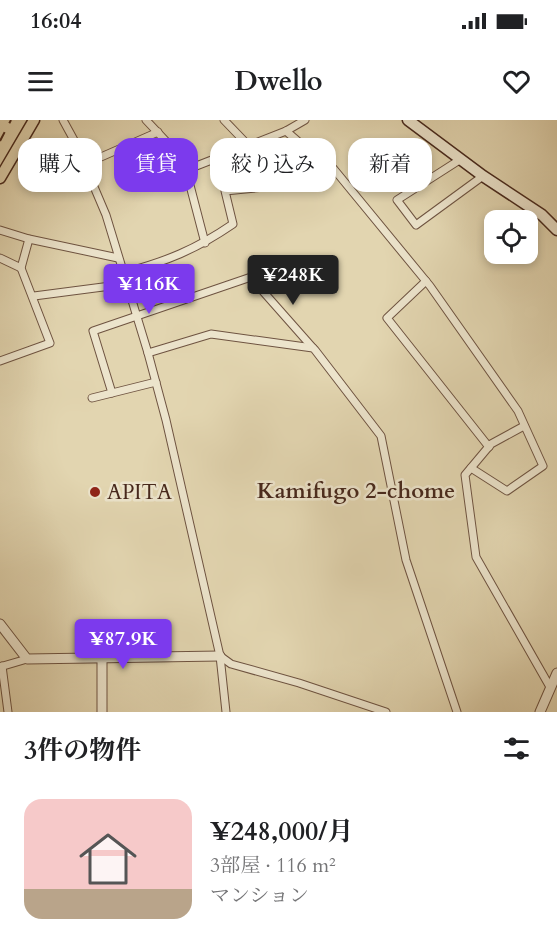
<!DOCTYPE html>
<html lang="ja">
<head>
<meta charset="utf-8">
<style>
  :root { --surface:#fff; --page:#f2f2f2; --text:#202124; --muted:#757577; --accent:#7c3aed }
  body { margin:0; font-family:Cardo,"Noto Serif JP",serif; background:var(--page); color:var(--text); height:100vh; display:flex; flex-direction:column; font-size:22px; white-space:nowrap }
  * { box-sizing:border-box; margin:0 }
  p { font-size:20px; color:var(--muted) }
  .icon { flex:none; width:33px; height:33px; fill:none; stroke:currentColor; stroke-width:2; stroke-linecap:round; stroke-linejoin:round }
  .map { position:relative; height:592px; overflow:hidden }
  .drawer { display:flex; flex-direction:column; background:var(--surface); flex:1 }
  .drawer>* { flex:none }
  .guide { position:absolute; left:18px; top:18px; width:522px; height:54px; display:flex; gap:12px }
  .buttons { position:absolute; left:484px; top:90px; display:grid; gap:12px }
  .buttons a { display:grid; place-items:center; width:54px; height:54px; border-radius:12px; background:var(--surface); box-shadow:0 3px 9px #0003; font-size:30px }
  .price { position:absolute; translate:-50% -51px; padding:0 14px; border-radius:6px; background:var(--accent); color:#fff; font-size:20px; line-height:39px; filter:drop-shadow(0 2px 3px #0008) }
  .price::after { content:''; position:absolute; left:50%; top:36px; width:18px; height:14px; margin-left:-9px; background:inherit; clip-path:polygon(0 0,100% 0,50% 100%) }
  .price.selected { background:#222; color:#fff }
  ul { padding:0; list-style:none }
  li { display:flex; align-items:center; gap:18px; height:150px; padding:0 24px }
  li span { display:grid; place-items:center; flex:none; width:168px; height:120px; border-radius:18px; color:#555 }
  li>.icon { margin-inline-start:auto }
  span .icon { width:72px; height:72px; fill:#fffc; stroke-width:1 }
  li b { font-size:26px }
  h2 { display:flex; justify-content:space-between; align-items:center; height:72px; padding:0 24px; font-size:26px }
  .pill { padding:0 21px; border-radius:18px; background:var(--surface); box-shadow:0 3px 9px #0003; font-size:21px; line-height:54px }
  .pill.selected { background:var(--accent); color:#fff }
  .status { display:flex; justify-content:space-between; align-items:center; height:42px; padding:0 30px; background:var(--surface); direction:ltr }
  .status svg { height:16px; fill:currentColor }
  header { display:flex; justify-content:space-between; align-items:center; height:78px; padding:0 24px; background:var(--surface); font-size:27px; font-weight:600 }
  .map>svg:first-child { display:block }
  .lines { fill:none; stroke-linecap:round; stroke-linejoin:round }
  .minor-casing { stroke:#6e5341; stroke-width:9 }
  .tertiary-casing { stroke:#6e5341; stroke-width:11 }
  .secondary-casing { stroke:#47281c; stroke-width:13 }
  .primary-casing { stroke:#47281c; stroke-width:13 }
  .minor { stroke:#ece4cc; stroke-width:7 }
  .tertiary { stroke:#ece4cc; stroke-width:9 }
  .secondary { stroke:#ece4cc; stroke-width:10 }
  .primary { stroke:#e2d5b0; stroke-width:10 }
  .rail { stroke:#47281c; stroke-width:2; stroke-dasharray:10 10; stroke-linecap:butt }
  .poi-dot { fill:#8f2418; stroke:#ece4cc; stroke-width:2 }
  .labels { text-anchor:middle; stroke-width:5; stroke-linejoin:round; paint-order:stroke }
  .poi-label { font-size:21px; fill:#47281c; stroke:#ece4cc; text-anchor:start }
  .neighbourhood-label { font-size:22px; font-weight:bold; fill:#47281c; stroke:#ece4cc }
</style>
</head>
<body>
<div class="status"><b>16:04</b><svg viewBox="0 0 49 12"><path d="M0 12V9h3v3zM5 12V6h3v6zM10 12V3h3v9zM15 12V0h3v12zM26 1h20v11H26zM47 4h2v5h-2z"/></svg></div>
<header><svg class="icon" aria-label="menu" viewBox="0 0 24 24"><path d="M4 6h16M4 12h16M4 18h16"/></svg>Dwello<svg class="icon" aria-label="heart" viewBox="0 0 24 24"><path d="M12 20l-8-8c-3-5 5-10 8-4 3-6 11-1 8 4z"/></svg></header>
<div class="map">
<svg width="557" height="592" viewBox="0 0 557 592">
  <rect width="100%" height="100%" fill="#e2d5b0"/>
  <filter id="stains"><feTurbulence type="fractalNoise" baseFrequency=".00333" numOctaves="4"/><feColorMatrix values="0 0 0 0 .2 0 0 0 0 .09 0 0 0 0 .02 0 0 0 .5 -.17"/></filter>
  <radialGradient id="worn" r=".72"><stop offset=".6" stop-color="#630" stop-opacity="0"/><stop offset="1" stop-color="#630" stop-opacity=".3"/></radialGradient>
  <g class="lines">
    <g class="minor-casing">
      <g id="minor">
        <polyline points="63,0 75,22 106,95 148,233 166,300 220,536 226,592"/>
        <polyline points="146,0 178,34 186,50 205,123"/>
        <polyline points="224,0 248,25 275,66"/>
        <polyline points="286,11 316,37 333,48 430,166 518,291 543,346 507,371 471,348"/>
        <polyline points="461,39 397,80 416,105 483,56"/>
        <polyline points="85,44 158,12"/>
        <polyline points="186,50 286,11 305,0"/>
        <polyline points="0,110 29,119 118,138"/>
        <polyline points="0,138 21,148"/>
        <path d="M123 153C167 141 195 130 233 104L225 71 275 66 316 37"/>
        <polyline points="426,161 387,198 489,327"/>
        <polyline points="34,176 126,164"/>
        <polyline points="148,233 211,214 313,228 315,230 381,316 406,440 457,592"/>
        <polyline points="0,241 50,223 21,148 29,119"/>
        <polyline points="112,273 93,211 254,156 260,168 313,228"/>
        <polyline points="92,278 156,262"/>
        <polyline points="524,306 491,324 465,355 476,437 550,567"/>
        <polyline points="220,536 231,544 299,563 386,592"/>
        <polyline points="2,546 8,592"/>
        <polyline points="0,547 27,539"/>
      </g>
    </g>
    <g class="tertiary-casing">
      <g id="tertiary">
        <polyline points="0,504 27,539 220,536"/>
        <polyline points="102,537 102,592"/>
        <polyline points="540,592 557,553"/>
      </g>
    </g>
    <g class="secondary-casing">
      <polyline id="secondary" points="408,0 483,56 542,95 557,110"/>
    </g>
    <g class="primary-casing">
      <polyline id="primary" points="0,58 34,0"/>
    </g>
    <use href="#minor" class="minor"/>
    <use href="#tertiary" class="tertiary"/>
    <use href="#secondary" class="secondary"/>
    <use href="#primary" class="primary"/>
    <polyline class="rail" points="0,21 11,0"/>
  </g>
  <circle class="poi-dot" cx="95" cy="372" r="6"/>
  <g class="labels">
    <g class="poi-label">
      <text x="107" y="379">APITA</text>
    </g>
    <g class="neighbourhood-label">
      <text x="356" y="378">Kamifugo 2-chome</text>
    </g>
  </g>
  <rect width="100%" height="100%" filter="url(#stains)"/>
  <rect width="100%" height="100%" fill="url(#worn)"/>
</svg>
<div class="buttons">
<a><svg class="icon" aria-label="locate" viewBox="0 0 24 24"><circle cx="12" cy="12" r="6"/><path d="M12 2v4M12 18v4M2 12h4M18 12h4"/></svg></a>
</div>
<b class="price selected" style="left:293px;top:186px">¥248K</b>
<b class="price" style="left:149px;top:195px">¥116K</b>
<b class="price" style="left:123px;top:550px">¥87.9K</b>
<div class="guide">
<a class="pill">購入</a>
<a class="pill selected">賃貸</a>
<a class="pill">絞り込み</a>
<a class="pill">新着</a>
</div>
</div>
<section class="drawer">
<h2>3件の物件<svg class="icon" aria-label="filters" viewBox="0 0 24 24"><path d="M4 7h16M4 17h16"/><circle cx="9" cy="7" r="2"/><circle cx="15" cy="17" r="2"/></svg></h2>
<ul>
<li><span style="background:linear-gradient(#f6c9c9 75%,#b9a48a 0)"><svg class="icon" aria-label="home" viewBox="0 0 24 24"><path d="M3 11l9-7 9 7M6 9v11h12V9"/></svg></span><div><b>¥248,000/月</b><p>3部屋 · 116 m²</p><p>マンション</p></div></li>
</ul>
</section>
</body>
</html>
